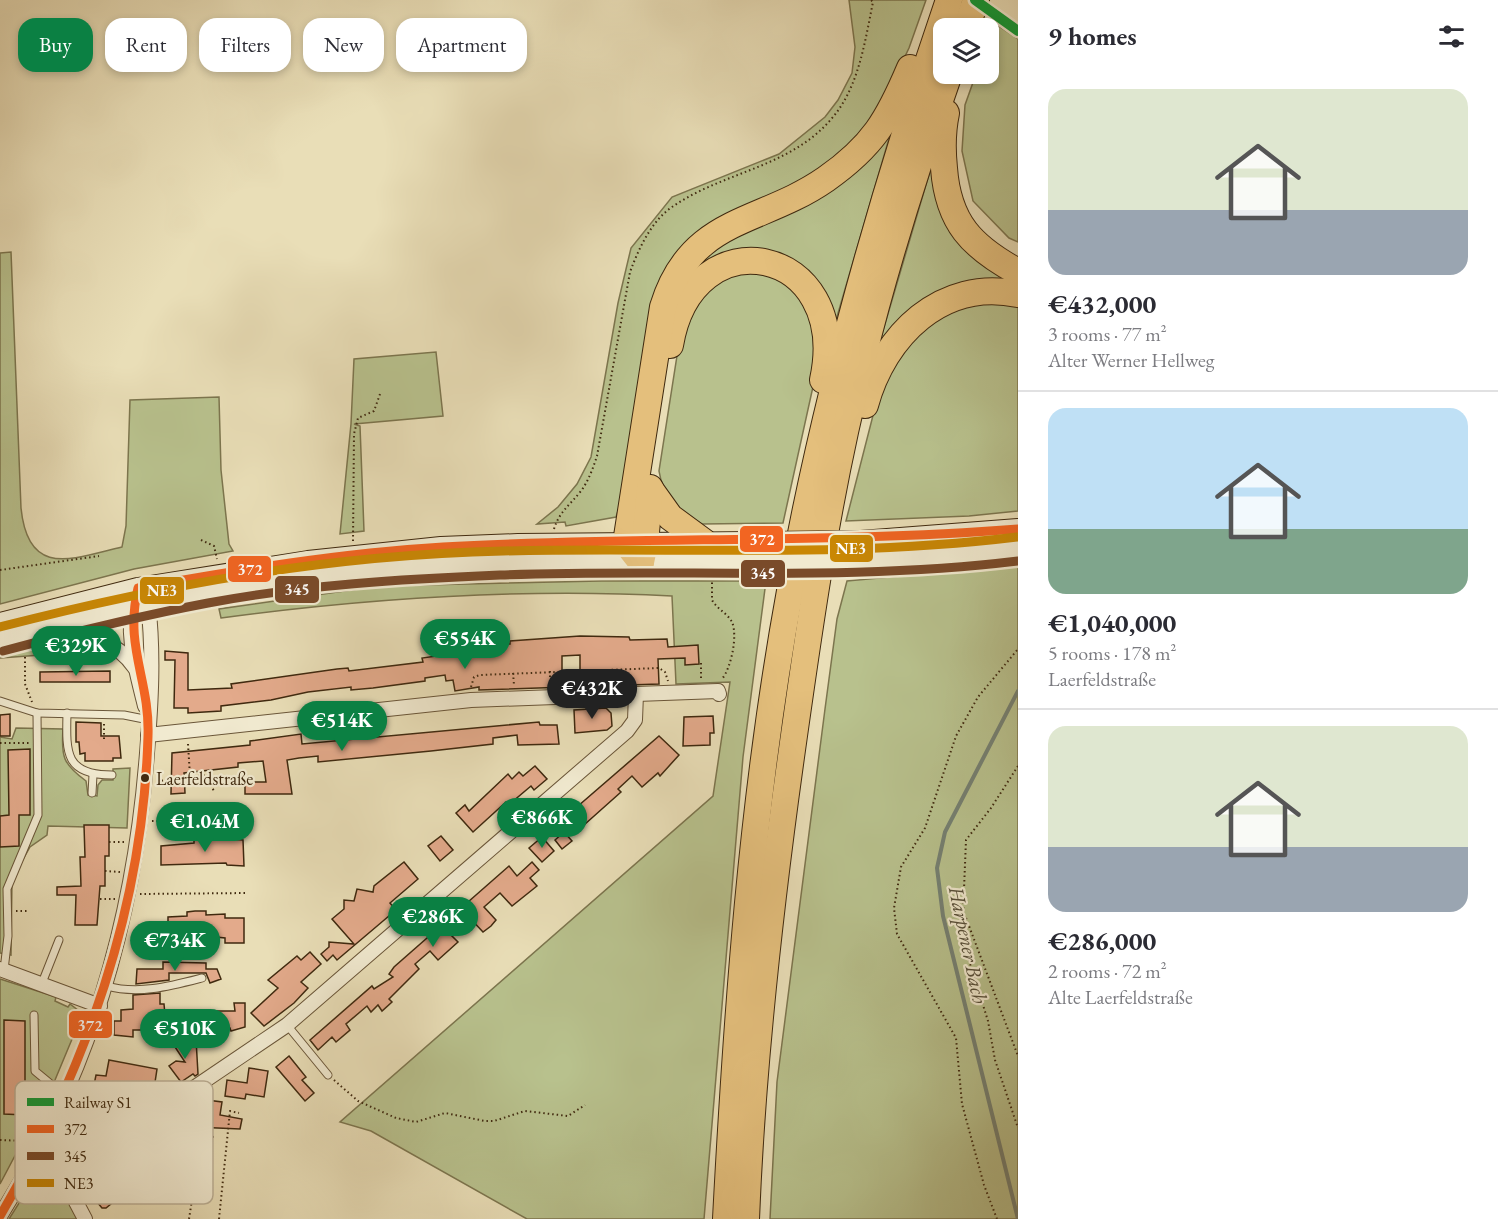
<!DOCTYPE html>
<html lang="en">
<head>
<meta charset="utf-8">
<style>
  :root { --surface:#fff; --page:#f7f7f7; --text:#2b2b33; --muted:#7c7c81; --line:#e1e1e2; --accent:#0b8043 }
  body { margin:0; font-family:"EB Garamond",serif; background:var(--page); color:var(--text); height:100vh; display:flex; flex-direction:column; font-size:22px; white-space:nowrap }
  * { box-sizing:border-box; margin:0 }
  p { font-size:20px; color:var(--muted) }
  .icon { flex:none; width:33px; height:33px; fill:none; stroke:currentColor; stroke-width:2; stroke-linecap:round; stroke-linejoin:round }
  .map { position:relative; flex:1; overflow:hidden }
  .details { display:flex; flex-direction:column; background:var(--surface); width:480px }
  .details>* { flex:none }
  .guide { position:absolute; left:18px; top:18px; width:570px; height:54px; display:flex; gap:12px }
  .fabs { position:absolute; left:933px; top:18px; display:grid; gap:12px }
  .fabs a { display:grid; place-items:center; width:66px; height:66px; border-radius:12px; background:var(--surface); box-shadow:0 3px 9px #0003; font-size:30px }
  .price { position:absolute; translate:-50% -51px; padding:0 14px; border-radius:21px; background:var(--accent); color:#fff; font-size:20px; line-height:39px; filter:drop-shadow(0 2px 3px #0008) }
  .price::after { content:''; position:absolute; left:50%; top:36px; width:18px; height:14px; margin-left:-9px; background:inherit; clip-path:polygon(0 0,100% 0,50% 100%) }
  .price.selected { background:#222; color:#fff }
  ul { padding:0; list-style:none }
  li { display:grid; align-content:center; gap:12px; height:318px; padding:0 30px }
  li+li { border-top:2px solid var(--line) }
  li span { display:grid; place-items:center; height:186px; border-radius:18px; color:#555 }
  li>.icon { margin-inline-start:auto }
  span .icon { width:108px; height:108px; fill:#fffc; stroke-width:1 }
  li b { font-size:26px }
  h2 { display:flex; justify-content:space-between; align-items:center; height:72px; padding:0 30px; font-size:26px }
  .chip { padding:0 21px; border-radius:18px; background:var(--surface); box-shadow:0 3px 9px #0003; font-size:21px; line-height:54px }
  .chip.selected { background:var(--accent); color:#fff }
  main { display:flex; flex:1; min-height:0 }
  .map>svg:first-child { display:block }
  .green { fill:#b8c18d; stroke:#7c754e; stroke-width:1.5 }
  .lines { fill:none; stroke-linecap:round; stroke-linejoin:round }
  .stream { stroke:#758173; stroke-width:4 }
  .building { fill:#e3aa8b; stroke:#3f290f; stroke-width:1.5; fill-rule:evenodd }
  .lane-casing { stroke:#6a5639; stroke-width:9 }
  .street-casing { stroke:#6a5639; stroke-width:16 }
  .secondary-casing { stroke:#3f290f; stroke-width:22 }
  .highway-casing { stroke:#3f290f; stroke-width:28 }
  .path { stroke:#3f290f; stroke-width:2; stroke-dasharray:1.5 3; stroke-linecap:butt }
  .lane { stroke:#f1ead0; stroke-width:7 }
  .street { stroke:#f1ead0; stroke-width:14 }
  .secondary { stroke:#f1ead0; stroke-width:20 }
  .highway { stroke:#e4bf7c; stroke-width:26 }
  .secondary-bridge-casing { stroke:#3f290f; stroke-width:22; stroke-linecap:butt }
  .secondary-bridge { stroke:#f1ead0; stroke-width:20 }
  .bus-1-casing { stroke:#f1ead0; stroke-width:14 }
  .bus-2-casing { stroke:#f1ead0; stroke-width:14 }
  .bus-3-casing { stroke:#f1ead0; stroke-width:14 }
  .bus-1 { stroke:#f26522; stroke-width:9 }
  .bus-2 { stroke:#7a4b2a; stroke-width:9 }
  .bus-3 { stroke:#c98704; stroke-width:9 }
  .rail-1-casing { stroke:#f1ead0; stroke-width:15 }
  .rail-1 { stroke:#109c37; stroke-width:10 }
  .bus-dot { fill:#3f290f; stroke:#f1ead0; stroke-width:2 }
  .labels { text-anchor:middle; stroke-width:4.5; stroke-linejoin:round; paint-order:stroke }
  .bus-label { font-size:18px; fill:#3f290f; stroke:#f1ead0; text-anchor:start }
  .water-label { font-size:21px; font-style:italic; fill:#564e39; stroke:#f1ead0 }
  .key { fill:#f1ead0; stroke:#bcb096; stroke-width:1.5 }
  .key-label { font-size:16px; fill:#3f290f }
  .line-badge { stroke:#f1ead0; stroke-width:2 }
  .badge-label { font-size:16px; text-anchor:middle; font-weight:bold; fill:#fff }
</style>
</head>
<body>
<main>
<div class="map">
<svg width="1018" height="1219" viewBox="0 0 1018 1219">
  <rect width="100%" height="100%" fill="#e9deb7"/>
  <filter id="stains"><feTurbulence type="fractalNoise" baseFrequency=".00333" numOctaves="4"/><feColorMatrix values="0 0 0 0 .2 0 0 0 0 .09 0 0 0 0 .02 0 0 0 .5 -.17"/></filter>
  <radialGradient id="worn" r=".72"><stop offset=".6" stop-color="#630" stop-opacity="0"/><stop offset="1" stop-color="#630" stop-opacity=".3"/></radialGradient>
  <g class="green">
    <polygon points="849,0 926,0 909,48 879,111 825,171 709,230 616,517 566,526 565,522 537,524 558,507 577,484 591,457 618,303 631,248 672,197 779,154 825,117 838,100 852,73 855,47"/>
    <polygon points="994,23 1018,39 1018,242 1009,238 973,201 962,151 965,105 976,74 988,74 989,39"/>
    <polygon points="895,118 834,327 795,265 682,279 693,261"/>
    <polygon points="935,154 942,204 1018,283 981,283 877,360 880,341"/>
    <path d="M11 252 21 508C28 578 71 559 122 547L126 526 130 400 219 397 221 470 229 544 233 551 134 569 0 604V253Z"/>
    <polygon points="763,267 807,297 818,364 783,523 702,524 666,504 659,471 679,343 709,281"/>
    <polygon points="1018,301 1018,511 969,516 846,521 880,388 905,343 947,307"/>
    <polygon points="436,352 443,416 354,424 360,426 364,531 340,534 351,424 354,359"/>
    <polygon points="1018,536 1018,539 891,549 859,555 860,547"/>
    <polygon points="1018,565 1018,1219 770,1219 777,1082 825,709 837,619 847,581"/>
    <path d="M601 581H766L743 757 704 1219H527L371 1131 340 1122 713 796 730 682 676 684 672 596C522 588 370 598 221 618L219 609 379 586Z"/>
    <polygon points="76,638 97,642 96,651 0,658 0,655"/>
    <path d="M16 728 63 729C61 757 63 764 86 781L88 795 97 796 98 785 102 780H113V769L130 768 127 828 48 826 47 835 30 847 12 879 11 955 0 953V737L12 739Z"/>
    <polygon points="0,979 56,997 55,1001 68,1007 70,1004 79,1011 80,1020 55,1080 0,1184"/>
    <polygon points="63,1164 71,1203 80,1219 9,1219 43,1165"/>
  </g>
  <g class="lines">
    <polyline class="stream" points="1018,1219 943,916 937,868 945,832 1018,691"/>
  </g>
  <g class="building">
    <path d="M580 636 629 637 630 640 667 639 668 647 698 645 699 664 685 665V658L658 659 659 684 479 690V687L455 691 453 680 446 681 445 675 425 678V681L373 688 351 690V687L308 692 271 700 221 706V711L188 713V708H174L175 660H165V651L188 653V690L232 688 231 684 337 669 348 668 349 671 423 662 422 658 471 651V646L510 644V641ZM580 655V675L562 676V656Z"/>
    <polygon points="110,671 110,682 40,682 40,672"/>
    <polygon points="606,708 611,713 612,726 607,730 575,733 574,710"/>
    <polygon points="10,714 10,736 0,736 0,715"/>
    <polygon points="713,716 714,733 710,733 710,745 683,746 684,717"/>
    <polygon points="76,722 101,723 101,736 119,736 121,758 113,758 113,761 85,761 85,753 80,754 79,742 76,742"/>
    <polygon points="539,722 540,725 557,725 559,744 518,745 517,735 493,738 493,744 431,751 318,762 318,756 299,758 287,760 292,794 245,794 245,782 266,782 263,761 238,763 238,767 184,773 185,793 171,794 172,753 250,745 250,741 301,734 302,744"/>
    <polygon points="659,736 679,755 660,776 658,773 642,787 632,776 618,789 621,792 575,833 563,819"/>
    <polygon points="30,749 30,815 19,815 19,846 0,847 0,816 9,815 8,750"/>
    <polygon points="535,766 547,779 534,790 531,786 512,802 506,802 473,832 456,813 465,805 469,811 508,774 512,779 519,772 523,776"/>
    <polygon points="84,825 109,825 109,856 105,856 105,886 100,886 97,925 75,925 76,895 57,895 57,887 81,886 80,857 85,857"/>
    <polygon points="564,832 572,841 562,849 555,840"/>
    <polygon points="441,836 453,850 440,861 428,846"/>
    <polygon points="542,837 554,851 542,862 529,848"/>
    <polygon points="214,838 243,840 244,866 227,865 226,863 161,865 161,846 194,843 194,840 213,840"/>
    <polygon points="404,862 418,879 390,903 396,910 337,960 333,955 327,961 321,954 329,947 329,942 354,944 332,919 344,909 344,900 354,901 357,889 373,892 374,886"/>
    <polygon points="532,862 539,870 530,878 537,886 512,906 500,893 484,907 496,920 491,926 483,932 468,916 451,931 454,933 451,935 458,942 438,960 430,951 415,964 419,969 389,999 392,1002 382,1011 378,1005 371,1012 367,1006 346,1024 350,1030 336,1042 332,1037 318,1050 310,1040 372,986 374,989 393,977 389,974 394,967 509,866 517,876"/>
    <polygon points="195,911 206,911 206,915 225,914 225,918 244,918 244,943 225,943 225,938 206,936 187,936 187,942 145,940 145,924 168,924 168,917 187,916 187,912"/>
    <polygon points="310,952 321,964 301,982 308,988 294,1003 264,1026 251,1013 278,988 268,980 297,956 301,960"/>
    <polygon points="163,962 206,963 206,969 217,969 221,979 210,983 206,973 169,973 169,980 136,984 137,969 163,969"/>
    <polygon points="160,993 160,1004 164,1004 165,1015 152,1015 153,1025 148,1025 148,1030 133,1030 133,1037 114,1035 114,1021 121,1021 121,1010 133,1009 133,995"/>
    <polygon points="234,1003 245,1003 245,1027 231,1031 230,1028 206,1028 206,1011 235,1011"/>
    <polygon points="4,1020 25,1021 25,1115 4,1114"/>
    <polygon points="179,1036 186,1046 196,1039 198,1074 195,1076 193,1074 181,1082 169,1066 176,1061 185,1062 171,1041"/>
    <polygon points="289,1056 306,1077 302,1080 314,1093 305,1101 276,1067"/>
    <polygon points="109,1060 157,1069 152,1102 121,1098 118,1119 88,1118 89,1090 93,1090 96,1075 106,1076"/>
    <polygon points="249,1068 268,1071 264,1097 246,1094 245,1099 225,1096 227,1080 247,1083"/>
    <polygon points="199,1099 222,1102 220,1115 242,1119 240,1129 195,1127"/>
    <polygon points="130,1152 149,1173 106,1208 102,1208 88,1191"/>
  </g>
  <g class="lines">
    <g class="lane-casing">
      <g id="lane">
        <polyline points="0,701 37,713 124,715 149,720"/>
        <path d="M67 713C66 753 65 775 112 775"/>
        <polyline points="92,793 93,775"/>
        <polyline points="4,970 8,936 7,889 38,815 37,713"/>
        <polyline points="42,983 59,940"/>
        <path d="M107 986C138 995 171 986 202 978"/>
        <polyline points="34,1015 35,1071 64,1095"/>
        <polyline points="287,1025 328,1075"/>
      </g>
    </g>
    <g class="street-casing">
      <g id="street">
        <path d="M135 598C124 632 137 673 145 706"/>
        <path d="M54 628C88 634 114 638 135 668"/>
        <polyline points="148,735 471,700 718,691 719,694"/>
        <polyline points="0,969 100,1006"/>
        <polyline points="44,1141 71,1152 85,1152 104,1146 148,1119 287,1025 627,731 635,720 636,694"/>
        <polyline points="71,1152 76,1202 85,1219"/>
        <path d="M0 1216C90 1073 134 921 147 753 151 703 154 654 148 603L144 597"/>
      </g>
    </g>
    <g class="secondary-casing">
      <g id="secondary">
        <polyline points="861,541 1018,529"/>
        <polyline points="857,562 945,558 1018,549"/>
        <polyline points="0,623 138,588 308,561 441,547 518,544 762,542"/>
        <path d="M0 639C97 612 196 590 297 578 450 559 604 562 758 564"/>
      </g>
    </g>
    <g class="highway-casing">
      <g id="highway">
        <polyline points="966,28 976,0"/>
        <path d="M946 113C942 132 942 149 944 168 948 223 972 247 1018 272"/>
        <path d="M670 345C692 213 852 245 823 380"/>
        <path d="M865 405C884 335 942 278 1018 294"/>
        <polyline points="650,489 670,517 704,542"/>
        <path d="M641 562 626 543 663 307C691 216 760 225 826 179 873 146 888 120 910 68"/>
        <polyline points="641,562 645,543 650,488"/>
        <path d="M726 1219C737 1010 752 798 790 591 826 391 883 192 949 0"/>
        <path d="M746 1219C752 1067 769 915 790 764 809 628 828 492 862 360 886 263 916 168 949 74"/>
      </g>
    </g>
    <g class="path">
      <path d="M554 529C559 512 570 505 581 491 589 480 593 468 597 456L630 272C639 248 652 219 675 205 726 171 792 167 833 117 859 86 865 41 873 2L871 0"/>
      <polyline points="201,540 214,546 217,559"/>
      <polyline points="353,541 354,434 358,418 374,411 380,394"/>
      <polyline points="0,570 99,556"/>
      <path d="M712 578V600C717 609 727 613 732 622 738 636 731 668 722 679"/>
      <polyline points="25,657 25,684 32,702"/>
      <polyline points="701,663 701,678"/>
      <polyline points="586,670 587,685"/>
      <polyline points="623,670 623,683"/>
      <polyline points="550,671 550,684"/>
      <polyline points="513,673 514,685"/>
      <polyline points="471,687 474,677 480,675 659,668 665,672 668,681"/>
      <polyline points="104,724 104,739"/>
      <polyline points="0,743 29,743"/>
      <polyline points="188,744 190,776 205,775 214,791"/>
      <polyline points="1018,766 991,808 966,840 962,938 988,1021 995,1060 1018,1128"/>
      <polyline points="157,781 167,780"/>
      <polyline points="152,821 242,820"/>
      <polyline points="109,842 124,842"/>
      <polyline points="105,871 120,872"/>
      <polyline points="140,894 248,893"/>
      <polyline points="100,899 115,899"/>
      <polyline points="16,911 27,911"/>
      <polyline points="966,918 1018,1056"/>
      <polyline points="334,1080 358,1101 396,1118 416,1122 445,1113 485,1121 494,1121 525,1111 568,1116 585,1105"/>
      <polyline points="29,1095 50,1100"/>
      <polyline points="0,1140 27,1141"/>
      <polyline points="189,1219 202,1136 214,1137"/>
      <polyline points="219,1219 230,1111 239,1113"/>
      <polyline points="997,1219 984,1185 962,1104 956,1038 897,934 894,908 901,867 925,828 956,736 978,697 1018,649"/>
    </g>
    <use href="#lane" class="lane"/>
    <use href="#street" class="street"/>
    <use href="#secondary" class="secondary"/>
    <use href="#highway" class="highway"/>
    <g class="secondary-bridge-casing">
      <g id="secondary-bridge">
        <polyline points="762,542 861,541"/>
        <polyline points="758,564 857,562"/>
      </g>
    </g>
    <use href="#secondary-bridge" class="secondary-bridge"/>
    <g class="bus-1-casing">
      <path id="bus-1" d="M0 1216C86 1069 143 908 148 736 150 680 124 647 138 588 239 570 341 553 443 547 635 536 827 544 1018 529"/>
    </g>
    <g class="bus-2-casing">
      <path id="bus-2" d="M3 651C71 633 139 616 208 603 304 585 403 579 500 575 673 568 845 582 1018 561"/>
    </g>
    <g class="bus-3-casing">
      <path id="bus-3" d="M0 627C167 584 330 555 503 551 674 547 846 558 1017 537"/>
    </g>
    <use href="#bus-1" class="bus-1"/>
    <use href="#bus-2" class="bus-2"/>
    <use href="#bus-3" class="bus-3"/>
    <g class="rail-1-casing">
      <polyline id="rail-1" points="975,0 1018,31"/>
    </g>
    <use href="#rail-1" class="rail-1"/>
  </g>
  <circle class="bus-dot" cx="145" cy="778" r="5"/>
  <g class="labels">
    <g class="bus-label">
      <text x="156" y="785">Laerfeldstraße</text>
    </g>
    <g class="water-label">
      <text transform="translate(968 945) rotate(78)" y="7">Harpener Bach</text>
    </g>
  </g>
  <rect x="15" y="1081" width="198" height="123" rx="9" class="key"/>
  <rect x="27" y="1098" width="27" height="8" fill="#109c37"/>
  <rect x="27" y="1125" width="27" height="8" fill="#f26522"/>
  <rect x="27" y="1152" width="27" height="8" fill="#7a4b2a"/>
  <rect x="27" y="1179" width="27" height="8" fill="#c98704"/>
  <g class="key-label">
    <text x="64" y="1108">Railway S1</text>
    <text x="64" y="1135">372</text>
    <text x="64" y="1162">345</text>
    <text x="64" y="1189">NE3</text>
  </g>
  <g class="line-badge">
    <rect x="739" y="525" width="45" height="28" rx="6" fill="#f26522"/>
    <rect x="829" y="534" width="45" height="29" rx="6" fill="#c98704"/>
    <rect x="227" y="555" width="45" height="28" rx="6" fill="#f26522"/>
    <rect x="740" y="559" width="46" height="29" rx="6" fill="#7a4b2a"/>
    <rect x="274" y="575" width="46" height="29" rx="6" fill="#7a4b2a"/>
    <rect x="139" y="576" width="46" height="29" rx="6" fill="#c98704"/>
    <rect x="68" y="1010" width="45" height="29" rx="6" fill="#f26522"/>
  </g>
  <g class="badge-label">
    <text x="762" y="545">372</text>
    <text x="851" y="554">NE3</text>
    <text x="250" y="575">372</text>
    <text x="763" y="579">345</text>
    <text x="297" y="595">345</text>
    <text x="162" y="596">NE3</text>
    <text x="90" y="1031">372</text>
  </g>
  <rect width="100%" height="100%" filter="url(#stains)"/>
  <rect width="100%" height="100%" fill="url(#worn)"/>
</svg>
<div class="fabs">
<a><svg class="icon" aria-label="layers" viewBox="0 0 24 24"><path d="M12 4l9 5-9 5-9-5zM3 14l9 5 9-5"/></svg></a>
</div>
<b class="price" style="left:465px;top:670px">€554K</b>
<b class="price" style="left:76px;top:677px">€329K</b>
<b class="price selected" style="left:592px;top:720px">€432K</b>
<b class="price" style="left:342px;top:752px">€514K</b>
<b class="price" style="left:542px;top:849px">€866K</b>
<b class="price" style="left:205px;top:853px">€1.04M</b>
<b class="price" style="left:433px;top:948px">€286K</b>
<b class="price" style="left:175px;top:972px">€734K</b>
<b class="price" style="left:185px;top:1060px">€510K</b>
<div class="guide">
<a class="chip selected">Buy</a>
<a class="chip">Rent</a>
<a class="chip">Filters</a>
<a class="chip">New</a>
<a class="chip">Apartment</a>
</div>
</div>
<section class="details">
<h2>9 homes<svg class="icon" aria-label="filters" viewBox="0 0 24 24"><path d="M4 7h16M4 17h16"/><circle cx="9" cy="7" r="2"/><circle cx="15" cy="17" r="2"/></svg></h2>
<ul>
<li><span style="background:linear-gradient(#dfe7d0 65%,#9aa5b1 0)"><svg class="icon" aria-label="home" viewBox="0 0 24 24"><path d="M3 11l9-7 9 7M6 9v11h12V9"/></svg></span><div><b>€432,000</b><p>3 rooms · 77 m²</p><p>Alter Werner Hellweg</p></div></li>
<li><span style="background:linear-gradient(#bfe0f5 65%,#7fa58c 0)"><svg class="icon" aria-label="home" viewBox="0 0 24 24"><path d="M3 11l9-7 9 7M6 9v11h12V9"/></svg></span><div><b>€1,040,000</b><p>5 rooms · 178 m²</p><p>Laerfeldstraße</p></div></li>
<li><span style="background:linear-gradient(#dfe7d0 65%,#9aa5b1 0)"><svg class="icon" aria-label="home" viewBox="0 0 24 24"><path d="M3 11l9-7 9 7M6 9v11h12V9"/></svg></span><div><b>€286,000</b><p>2 rooms · 72 m²</p><p>Alte Laerfeldstraße</p></div></li>
</ul>
</section>
</main>
</body>
</html>
